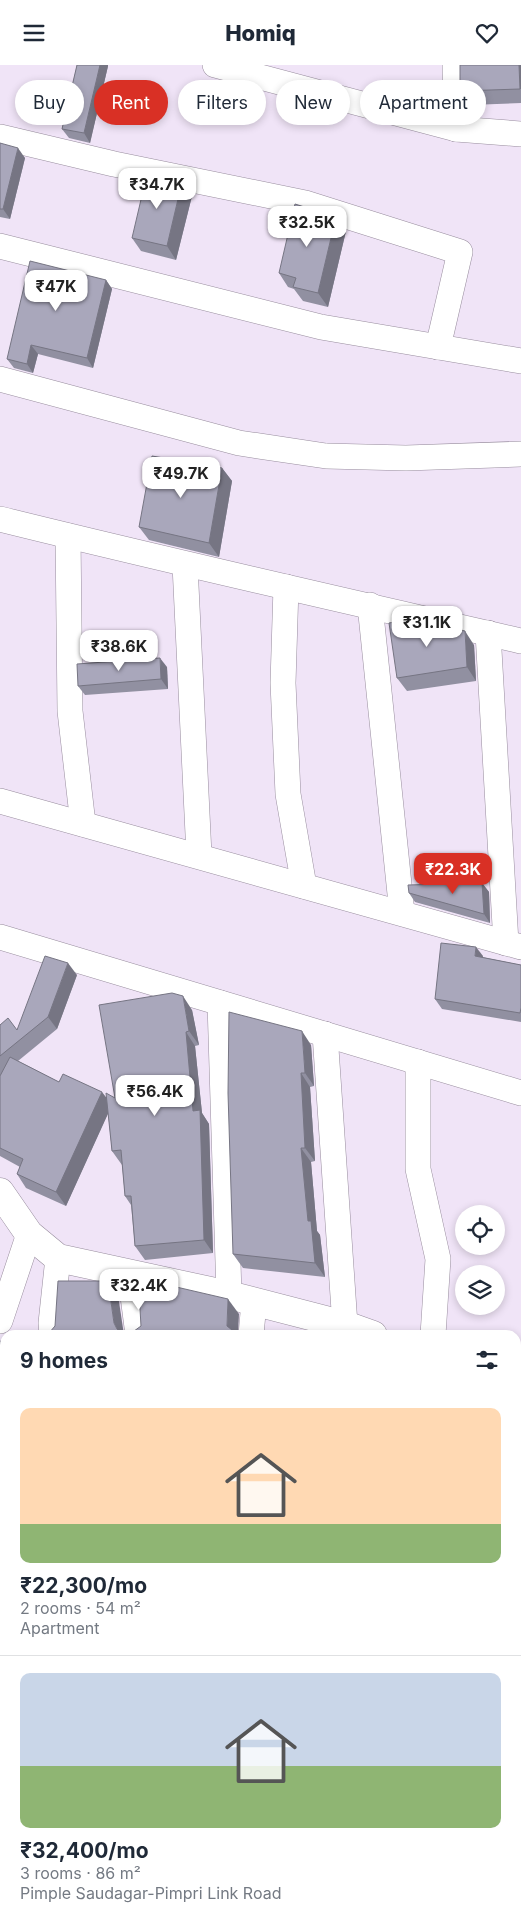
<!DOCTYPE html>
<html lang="en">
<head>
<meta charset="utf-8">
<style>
  :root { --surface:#fff; --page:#f2f2f3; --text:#1f2937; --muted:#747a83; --line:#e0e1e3; --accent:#d93025 }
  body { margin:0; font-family:Inter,sans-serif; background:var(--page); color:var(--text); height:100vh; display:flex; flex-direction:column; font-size:19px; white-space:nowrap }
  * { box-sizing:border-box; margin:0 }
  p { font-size:16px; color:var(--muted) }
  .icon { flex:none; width:28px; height:28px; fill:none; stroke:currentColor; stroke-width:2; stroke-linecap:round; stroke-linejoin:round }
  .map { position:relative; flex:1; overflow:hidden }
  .side { position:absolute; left:0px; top:1265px; width:521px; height:600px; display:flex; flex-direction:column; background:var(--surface); border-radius:15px 15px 0 0; box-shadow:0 2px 8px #0003 }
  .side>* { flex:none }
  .guide { position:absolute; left:15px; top:15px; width:491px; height:45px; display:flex; gap:10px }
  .buttons { position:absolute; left:455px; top:1140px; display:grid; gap:10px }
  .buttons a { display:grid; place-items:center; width:50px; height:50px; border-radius:50%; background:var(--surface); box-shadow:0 2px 8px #0003; font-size:25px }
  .price { position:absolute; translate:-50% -42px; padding:0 11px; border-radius:10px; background:#fff; color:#222; font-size:16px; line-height:32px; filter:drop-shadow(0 1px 2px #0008) }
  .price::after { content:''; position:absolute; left:50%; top:30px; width:15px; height:11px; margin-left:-8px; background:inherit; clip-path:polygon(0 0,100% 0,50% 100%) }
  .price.on { background:var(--accent); color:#fff }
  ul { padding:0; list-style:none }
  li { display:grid; align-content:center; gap:10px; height:265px; padding:0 20px }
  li+li { border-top:1px solid var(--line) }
  li span { display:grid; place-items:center; height:155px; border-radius:10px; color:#555 }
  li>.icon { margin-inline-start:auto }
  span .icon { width:90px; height:90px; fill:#fffc; stroke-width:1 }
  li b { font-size:21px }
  h2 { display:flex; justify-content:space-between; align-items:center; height:60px; padding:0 20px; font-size:21px }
  .pill { padding:0 18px; border-radius:22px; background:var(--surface); box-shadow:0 2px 8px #0003; font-size:18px; line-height:45px }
  .pill.on { background:var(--accent); color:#fff }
  header { display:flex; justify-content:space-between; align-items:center; height:65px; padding:0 20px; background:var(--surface); font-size:22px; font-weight:800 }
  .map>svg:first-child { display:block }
  .industrial { fill:url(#industrial-grid) }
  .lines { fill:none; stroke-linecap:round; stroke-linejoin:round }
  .street-casing { stroke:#988d9e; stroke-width:26 }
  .secondary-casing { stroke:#988d9e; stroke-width:29 }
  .street { stroke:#fff; stroke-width:25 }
  .secondary { stroke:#fff; stroke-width:28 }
  .rail-casing { stroke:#48424a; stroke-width:5.5 }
  .rail { stroke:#fff; stroke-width:4; stroke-dasharray:11; stroke-linecap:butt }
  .wall { fill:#9190a1 }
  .shaded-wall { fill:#767583 }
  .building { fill:#a9a7bb; stroke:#767583 }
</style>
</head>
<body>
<header><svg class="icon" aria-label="menu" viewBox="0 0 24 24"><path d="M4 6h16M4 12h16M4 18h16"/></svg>Homiq<svg class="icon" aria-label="heart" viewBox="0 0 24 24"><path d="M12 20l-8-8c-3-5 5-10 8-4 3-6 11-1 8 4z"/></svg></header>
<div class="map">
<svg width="521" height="1865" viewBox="0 0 521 1865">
  <defs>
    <pattern id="industrial-grid" width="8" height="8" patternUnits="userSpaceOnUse" patternTransform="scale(1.25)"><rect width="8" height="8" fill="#f0d8e1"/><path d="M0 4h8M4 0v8" fill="none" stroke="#ceb9c1"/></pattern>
  </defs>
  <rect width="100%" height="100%" fill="#f0e4f7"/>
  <polygon class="industrial" points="0,1480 5,1482 5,1860 516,1860 516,1724 521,1726 521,1865 0,1865"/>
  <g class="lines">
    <g class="street-casing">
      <g id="street">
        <polyline points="215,0 456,64 521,69"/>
        <polyline points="455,0 456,64"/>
        <polyline points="0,72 114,99 305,138 460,187 438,282"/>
        <polyline points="0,181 321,262 521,296"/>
        <polyline points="0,314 239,378 326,391 406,393 521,389"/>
        <path d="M0 454C173 497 347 536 521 576"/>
        <polyline points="68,471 70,646 83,759"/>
        <polyline points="185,500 199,790"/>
        <polyline points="286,522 283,618 288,729 304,821"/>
        <polyline points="370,540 402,848"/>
        <polyline points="488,568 506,878"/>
        <polyline points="0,736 521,882"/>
        <polyline points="0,872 521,1028"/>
        <polyline points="220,938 229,1230"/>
        <polyline points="325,969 345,1260"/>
        <polyline points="418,997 418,1104 438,1194 433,1270"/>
        <polyline points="130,1208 138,1270"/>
        <polyline points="0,1256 29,1169"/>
        <polyline points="52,1270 51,1258 58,1193"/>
        <polyline points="251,1270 254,1237"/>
        <polyline points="516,1461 521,1461"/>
        <polyline points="516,1519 521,1519"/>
        <polyline points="516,1773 521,1776"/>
        <polyline points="269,1865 272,1860"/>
      </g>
    </g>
    <g class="secondary-casing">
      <g id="secondary">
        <polyline points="0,1127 29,1169 58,1193 229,1230 345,1260 373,1270"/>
        <polyline points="516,1325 521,1327"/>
      </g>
    </g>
    <use href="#street" class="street"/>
    <use href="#secondary" class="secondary"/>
    <g class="rail-casing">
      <g id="rail">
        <polyline points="0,1404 5,1406"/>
        <polyline points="0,1424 5,1426"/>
        <polyline points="516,1641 521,1643"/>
        <polyline points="516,1660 521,1662"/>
      </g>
    </g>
    <use href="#rail" class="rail"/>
  </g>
  <g class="wall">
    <polygon points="77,0 108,0 108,1 90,78 69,73 62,64"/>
    <polygon points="521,0 521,38 470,40 460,26"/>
    <polygon points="0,78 25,93 10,154 0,152"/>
    <polygon points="182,117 192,131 176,195 141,186 132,173"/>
    <polygon points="336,152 346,166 328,242 303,236 294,224 288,222 279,208"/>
    <polygon points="106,215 112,224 93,303 38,289 33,308 14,303 7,294"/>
    <polygon points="222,403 232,416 219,492 149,475 139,462"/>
    <polygon points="474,580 476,616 407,626 397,613"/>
    <polygon points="167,602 168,624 85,630 78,621"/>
    <polygon points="482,818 489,827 490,858 415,837 409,828"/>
    <polygon points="483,891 482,892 521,900 521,957 442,944 435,934"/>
    <polygon points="77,910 57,964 18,996 59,1017 106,1033 115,1033 192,945 199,980 195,981 202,1048 209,1059 213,1188 145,1195 135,1181 131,1140 125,1131 122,1100 112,1086 108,1048 66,1141 26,1123 17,1109 20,1102 0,1091 0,1011 1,1010 0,1010 0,960 17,965"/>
    <polygon points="311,980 314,1021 310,1022 315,1096 311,1097 317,1166 320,1170 325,1212 243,1203 233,1189"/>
    <polygon points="0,1276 5,1278 5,1361 0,1360"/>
    <polygon points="516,1359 521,1359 521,1394 516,1395"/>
    <polygon points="521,1412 521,1445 516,1446 516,1413"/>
    <polygon points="521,1524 521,1553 516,1554 516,1525"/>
  </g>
  <g class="shaded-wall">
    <polygon points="100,0 108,0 108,1 90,78 84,68"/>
    <polygon points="519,0 521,0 521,24 520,24"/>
    <polygon points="18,83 25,93 10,154 3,144"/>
    <polygon points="182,117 192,131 176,195 167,181"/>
    <polygon points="336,152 346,166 328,242 318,228"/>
    <polygon points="106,215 112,224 93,303 87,293"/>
    <polygon points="31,280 38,289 33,308 27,299"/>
    <polygon points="222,403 232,416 219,492 209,478"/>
    <polygon points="465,566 474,580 476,616 467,602"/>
    <polygon points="160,593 167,602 168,624 161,614"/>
    <polygon points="482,818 489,827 490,858 484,849"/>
    <polygon points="476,882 483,891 482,900 475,891"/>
    <polygon points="68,898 77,910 57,964 48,952"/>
    <polygon points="183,931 192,945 199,980 189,966"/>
    <polygon points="302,966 311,980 314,1021 305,1008"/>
    <polygon points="186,967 195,981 202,1048 209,1059 213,1188 204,1175"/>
    <polygon points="301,1008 310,1022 315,1096 305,1083"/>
    <polygon points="102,1027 112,1040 66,1141 56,1127"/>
    <polygon points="301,1083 311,1097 317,1166 320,1170 325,1212 315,1198 308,1156"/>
    <polygon points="108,1216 118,1230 124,1270 117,1264 114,1258"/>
    <polygon points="228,1234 239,1249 238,1270 234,1270 227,1261"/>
  </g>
  <g class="building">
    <polygon points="77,0 100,0 84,68 62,64"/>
    <polygon points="460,0 519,0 520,24 460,26"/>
    <polygon points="0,78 18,83 3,144 0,144"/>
    <polygon points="147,109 182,117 167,181 132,173"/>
    <polygon points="295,139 336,152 318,228 293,222 296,213 279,208"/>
    <polygon points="30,196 106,215 87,293 31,280 27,299 7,294"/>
    <polygon points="152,391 222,403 209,478 139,462"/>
    <polygon points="412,554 465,566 467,602 397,613 389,558"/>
    <polygon points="160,593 161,614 78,621 77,599"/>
    <polygon points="482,818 484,849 409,828 408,820"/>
    <polygon points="441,878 476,882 475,891 521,900 521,943 520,948 435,934"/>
    <polygon points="45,891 68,898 48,952 0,991 0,960 8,953 17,965"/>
    <polygon points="172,928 183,931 189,966 186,967 193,1046 200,1045 204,1175 135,1181 131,1131 125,1131 121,1085 112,1086 106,1028 115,1033 99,940"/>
    <polygon points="229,947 302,966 305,1008 301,1008 305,1083 301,1083 308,1156 311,1156 315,1198 233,1189 228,1028"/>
    <polygon points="10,992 59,1017 63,1009 102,1027 56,1127 17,1109 23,1094 0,1083 0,1011"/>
    <polygon points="58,1216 108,1216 114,1258 117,1264 123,1269 130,1269 141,1261 139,1227 146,1220 172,1221 228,1234 227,1261 237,1269 237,1270 49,1270 49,1268 55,1261"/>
    <polygon points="15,1267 26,1270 13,1270"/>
    <polygon points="0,1276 5,1278 5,1352 0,1350"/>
    <rect x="516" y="1359" width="5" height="25"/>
    <polygon points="521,1412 521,1436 519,1431 516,1431 516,1413"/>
    <polygon points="521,1524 521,1543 516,1543 516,1525"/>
  </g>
</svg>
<div class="buttons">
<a><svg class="icon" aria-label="locate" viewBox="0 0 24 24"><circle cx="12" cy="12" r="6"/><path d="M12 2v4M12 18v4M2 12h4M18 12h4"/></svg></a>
<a><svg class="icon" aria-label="layers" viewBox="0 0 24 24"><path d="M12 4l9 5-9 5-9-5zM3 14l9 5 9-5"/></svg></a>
</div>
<b class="price" style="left:157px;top:145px">₹34.7K</b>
<b class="price" style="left:307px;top:183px">₹32.5K</b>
<b class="price" style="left:56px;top:247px">₹47K</b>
<b class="price" style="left:181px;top:434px">₹49.7K</b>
<b class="price" style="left:427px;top:583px">₹31.1K</b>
<b class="price" style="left:119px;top:607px">₹38.6K</b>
<b class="price on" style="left:453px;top:830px">₹22.3K</b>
<b class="price" style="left:155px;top:1052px">₹56.4K</b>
<b class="price" style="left:139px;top:1246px">₹32.4K</b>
<div class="guide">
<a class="pill">Buy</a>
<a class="pill on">Rent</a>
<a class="pill">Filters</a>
<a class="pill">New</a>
<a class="pill">Apartment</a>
</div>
<section class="side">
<h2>9 homes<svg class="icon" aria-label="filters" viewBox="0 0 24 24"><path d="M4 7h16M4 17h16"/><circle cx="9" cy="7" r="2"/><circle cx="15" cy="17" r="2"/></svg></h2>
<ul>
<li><span style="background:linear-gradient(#ffd9b3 75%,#8fb573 0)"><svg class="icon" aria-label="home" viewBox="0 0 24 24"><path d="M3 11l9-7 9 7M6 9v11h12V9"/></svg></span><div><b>₹22,300/mo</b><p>2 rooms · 54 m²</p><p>Apartment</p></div></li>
<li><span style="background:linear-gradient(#c9d6e8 60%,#8fb573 0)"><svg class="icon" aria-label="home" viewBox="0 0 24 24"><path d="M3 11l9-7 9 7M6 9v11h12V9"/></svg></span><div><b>₹32,400/mo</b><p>3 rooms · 86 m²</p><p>Pimple Saudagar-Pimpri Link Road</p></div></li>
</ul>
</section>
</div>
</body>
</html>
